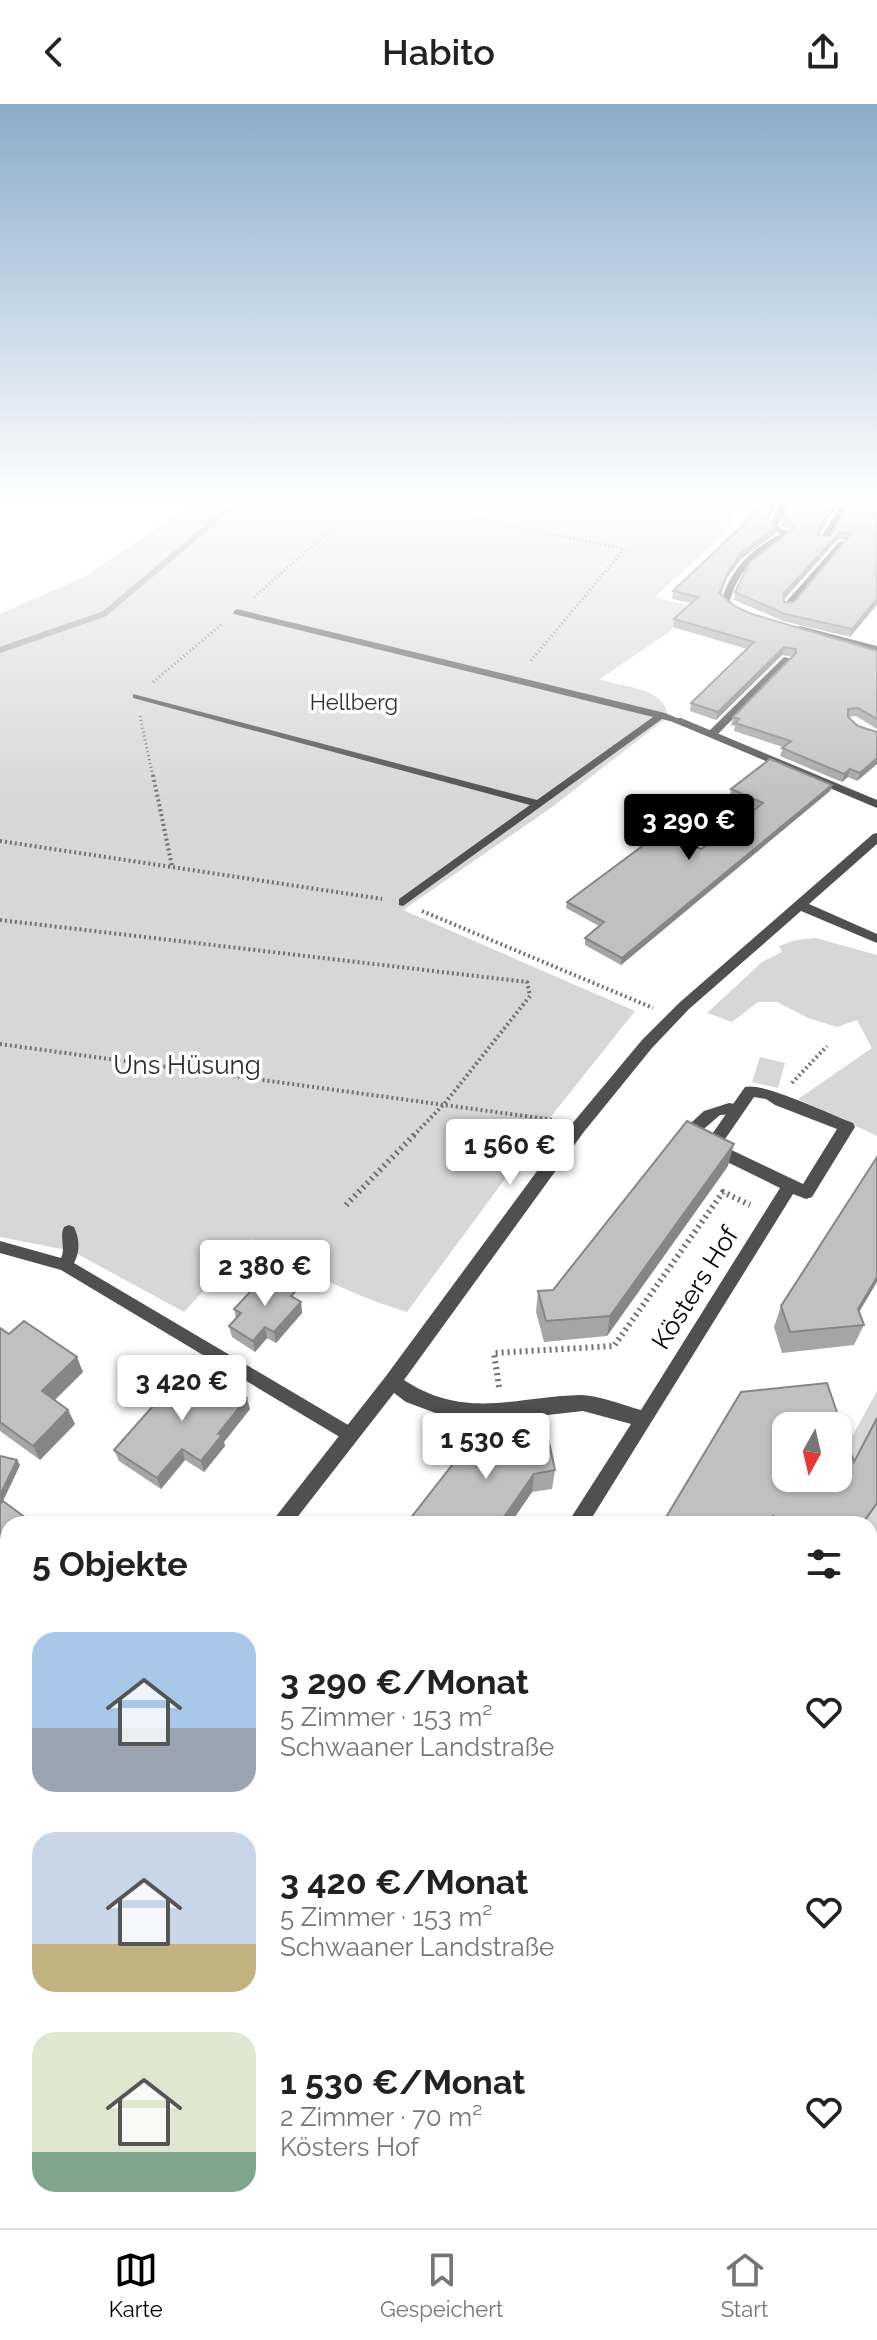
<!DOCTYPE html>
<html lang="de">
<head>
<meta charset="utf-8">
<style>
  :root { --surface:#fff; --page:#f2f2f2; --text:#222; --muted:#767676; --line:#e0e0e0; --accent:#000 }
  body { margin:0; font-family:Raleway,sans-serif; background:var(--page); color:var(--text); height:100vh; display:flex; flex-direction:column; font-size:30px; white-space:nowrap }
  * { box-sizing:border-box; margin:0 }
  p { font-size:26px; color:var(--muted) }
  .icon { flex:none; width:44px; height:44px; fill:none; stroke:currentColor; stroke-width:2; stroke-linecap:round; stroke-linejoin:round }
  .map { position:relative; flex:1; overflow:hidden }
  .details { position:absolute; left:0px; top:1412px; width:878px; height:712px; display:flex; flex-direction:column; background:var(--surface); border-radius:24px 24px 0 0; box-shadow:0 2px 6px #0004 }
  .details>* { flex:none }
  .needle { width:52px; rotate:188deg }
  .tools { position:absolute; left:772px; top:1308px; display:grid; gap:16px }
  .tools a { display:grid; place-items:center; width:80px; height:80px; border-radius:16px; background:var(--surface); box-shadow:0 2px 6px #0004; font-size:40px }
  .price { position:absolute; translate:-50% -68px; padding:0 18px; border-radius:8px; background:#fff; color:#222; font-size:26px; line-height:52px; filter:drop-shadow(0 2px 4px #0008) }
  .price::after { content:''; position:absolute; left:50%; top:48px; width:24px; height:18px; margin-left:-12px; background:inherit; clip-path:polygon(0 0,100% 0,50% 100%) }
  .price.current { background:var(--accent); color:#fff }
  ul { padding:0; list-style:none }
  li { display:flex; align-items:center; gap:24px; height:200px; padding:0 32px }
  li span { display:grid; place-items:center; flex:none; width:224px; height:160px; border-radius:24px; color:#555 }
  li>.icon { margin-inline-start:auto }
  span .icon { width:96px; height:96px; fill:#fffc; stroke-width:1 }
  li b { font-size:34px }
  h2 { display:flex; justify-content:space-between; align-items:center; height:96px; padding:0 32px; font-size:34px }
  header { display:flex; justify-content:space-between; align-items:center; height:104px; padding:0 32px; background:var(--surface); font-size:36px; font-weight:600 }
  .menu { display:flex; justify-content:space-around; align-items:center; height:112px; border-top:2px solid var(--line); background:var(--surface); font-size:22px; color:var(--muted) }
  .menu a { display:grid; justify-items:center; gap:4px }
  .menu .current { color:var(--accent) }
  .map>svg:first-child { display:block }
  .green { fill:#d7d7d7 }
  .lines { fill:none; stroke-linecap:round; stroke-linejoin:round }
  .stream { stroke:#9e9e9e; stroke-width:6 }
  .path-far2 { stroke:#727272; stroke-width:3; stroke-dasharray:1 3; stroke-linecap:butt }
  .path-far1 { stroke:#727272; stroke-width:4; stroke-dasharray:2 3; stroke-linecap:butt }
  .path { stroke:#727272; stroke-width:6; stroke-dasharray:2 4; stroke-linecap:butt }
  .lane { fill:#505050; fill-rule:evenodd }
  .street { fill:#505050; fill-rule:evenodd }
  .wall { fill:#a5a5a5; fill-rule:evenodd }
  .shaded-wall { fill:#868686 }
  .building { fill:#c0c0c0; stroke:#868686; stroke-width:2; fill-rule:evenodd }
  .labels { text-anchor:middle; stroke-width:7; stroke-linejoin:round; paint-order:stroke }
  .far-park-label { font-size:22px; fill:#2e2e2e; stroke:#fff }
  .park-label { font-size:26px; fill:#2e2e2e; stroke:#fff }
  .street-label { font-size:26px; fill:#000; stroke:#fff }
</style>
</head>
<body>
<header><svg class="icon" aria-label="back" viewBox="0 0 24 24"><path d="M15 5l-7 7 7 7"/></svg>Habito<svg class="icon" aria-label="share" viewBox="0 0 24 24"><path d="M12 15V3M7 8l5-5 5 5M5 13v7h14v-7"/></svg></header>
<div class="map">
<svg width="877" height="2124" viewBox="0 0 877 2124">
  <rect width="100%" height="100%" fill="#fff"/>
  <g class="green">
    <path d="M194 399H741L723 431 655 493 693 503 669 528 600 575C623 584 667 583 668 613L552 703 403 806 635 907 549 1015 407 1208C351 1191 302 1166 251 1135L184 1208 72 1147 0 1133V510L84 473Z"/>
    <polygon points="816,834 877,851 877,1032 798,995 872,944 857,916 837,923 808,914 777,898 758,898 732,918 707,909 762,858 782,848 779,842 796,836"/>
    <polygon points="760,953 785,959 778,984 752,978"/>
    <polygon points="877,1287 877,2124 414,2124 419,2116 870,2116 870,1420 804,1420 838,1374 838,1358"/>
  </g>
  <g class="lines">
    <polyline class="stream" points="0,546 104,510 236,399"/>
    <g class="path-far2">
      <polyline points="401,399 624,445 529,559"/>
      <polyline points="254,493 362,399"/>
      <polyline points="153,578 222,520"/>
      <polyline points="140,612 153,673"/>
    </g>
    <g class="path-far1">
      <polyline points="153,671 172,762"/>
      <polyline points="0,737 382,795"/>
      <polyline points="422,807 653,904"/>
      <polyline points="0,816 527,878 530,892 445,999 414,1031"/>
      <polyline points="0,940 554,1016"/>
      <polyline points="792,979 827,942"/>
    </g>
    <g class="path">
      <polyline points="346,1101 416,1029"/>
      <polyline points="499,1283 494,1249 614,1242 723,1088 750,1101"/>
    </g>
    <g class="lane">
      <path d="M781 399H789L777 422 792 430C762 451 741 458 730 497L738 505 731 507 721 498C730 465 751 445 781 430L768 423Z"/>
      <polygon points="842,399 850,399 826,438 820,438 819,436"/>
      <polygon points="840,437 847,439 790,504 784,504 784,500"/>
      <polygon points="237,505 665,609 682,616 677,619 662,615 403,802 399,801 399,795 530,701 133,594 133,590 537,696 653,613 234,510 233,508"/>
      <polygon points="800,522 877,542 877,548 797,527 797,523"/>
      <polygon points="784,553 792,555 716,632 708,632 708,628"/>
      <polygon points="729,999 743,1001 745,1005 738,1010 720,1011 691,1036 681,1036 679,1032 681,1028 704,1007"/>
      <path d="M69 1121 74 1123C80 1136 80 1147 74 1159L355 1325 357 1330 355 1335 349 1337 343 1335 61 1166 0 1149V1137L61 1154C66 1143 59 1133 64 1123Z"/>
      <polygon points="877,1903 877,1939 870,1942 870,1906"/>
      <polygon points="346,2116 371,2116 368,2124 343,2124"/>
      <polygon points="781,2116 805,2116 802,2124 778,2124"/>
    </g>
    <g class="street">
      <polygon points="673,614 681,614 877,696 877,704 673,618"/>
      <path d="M877 729V740L809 800 877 830V839L801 807 689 905 652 944 583 1029 404 1276C465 1316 514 1293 580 1291 599 1291 622 1301 641 1306L780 1084 705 1047 703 1043 745 983C764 978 829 1010 853 1019L855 1023 812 1093 806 1095 793 1090 588 1420H567L631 1320 583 1307 503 1316 449 1314 406 1298 394 1289 292 1420H270L386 1272 571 1021 642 936 679 899 873 730ZM754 993 766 995 775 1001 837 1025 803 1080 721 1041Z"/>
      <polygon points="0,1522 8,1524 8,1544 0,1542"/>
      <polygon points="8,1744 8,1774 0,1778 0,1748"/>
    </g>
  </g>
  <g class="wall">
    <polygon points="757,399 777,399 769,416 775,430 741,455 727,474 721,490 734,502 752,510 877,547 877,625 856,612 848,613 858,622 877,628 877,660 857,677 848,673 842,678 780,652 783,643 734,627 735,622 731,621 733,613 792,553 782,551 716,616 690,607 691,599 747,545 673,523 674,515 691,499 672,495 673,487 743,421"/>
    <path d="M790 399H838L819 431V432H830L877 399V501L850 533 783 517 734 496 735 488 791 428 781 421 783 413ZM838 435 846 437 794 498H784L783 496Z"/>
    <polygon points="832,681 830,687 621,861 585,841 585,834 599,822 566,804 567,798 701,745 757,704 730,691 731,685"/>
    <polygon points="728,1062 607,1232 544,1238 536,1208 538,1187 553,1186"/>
    <polygon points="297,1196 301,1198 302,1209 276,1239 267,1234 255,1248 232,1233 229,1222 236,1214 234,1205"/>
    <polygon points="781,1202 859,1208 864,1221 854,1241 782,1249 774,1223"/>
    <polygon points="0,1224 9,1230 83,1268 54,1296 68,1306 75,1320 40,1356 0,1327"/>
    <polygon points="165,1297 250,1305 224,1338 225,1342 204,1368 185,1356 161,1385 119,1357 114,1346"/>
    <polygon points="877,1314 877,1400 864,1420 662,1420 854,1358"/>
    <polygon points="471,1337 555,1366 552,1385 532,1388 510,1420 406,1420"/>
    <polygon points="0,1352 20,1361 3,1397 8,1420 8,1497 0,1491"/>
  </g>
  <g class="shaded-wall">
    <polygon points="775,399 777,399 765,422 767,414"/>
    <polygon points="835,399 838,399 816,434 818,427"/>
    <polygon points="776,423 775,430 741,455 727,474 718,497 719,489 729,467 742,448"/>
    <polygon points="840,428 838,435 782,498 783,490"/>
    <polygon points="877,495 876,501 850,533 852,525"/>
    <polygon points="784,543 782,551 716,616 718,608"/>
    <polygon points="877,654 877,660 857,677 860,669"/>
    <polygon points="850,665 848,673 842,678 844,670"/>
    <polygon points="832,681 830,687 621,861 622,854"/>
    <polygon points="734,1040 728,1062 607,1232 610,1212"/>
    <polygon points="877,1173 877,1178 849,1225 858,1205"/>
    <polygon points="301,1198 302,1209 276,1239 274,1228"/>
    <polygon points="265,1223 267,1234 255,1248 253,1237"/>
    <polygon points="77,1253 83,1268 49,1302 42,1287"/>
    <polygon points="247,1294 250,1305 224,1338 225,1342 204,1368 201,1357 218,1330"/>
    <polygon points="68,1306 75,1320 40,1356 33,1342"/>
    <polygon points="182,1345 185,1356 161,1385 157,1374"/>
    <polygon points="17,1356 20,1361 0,1403 0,1391"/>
    <polygon points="534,1370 532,1388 510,1420 499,1420"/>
    <polygon points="8,1941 8,1948 0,1959 0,1952"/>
    <polygon points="136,2119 144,2120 148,2124 140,2124"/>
  </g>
  <g class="building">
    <polygon points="757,399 775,399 767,414 776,423 742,448 729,467 719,489 734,502 752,510 877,547 877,615 858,604 848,605 848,613 858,622 877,628 877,654 860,669 850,665 844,670 782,644 791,637 735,619 739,615 733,613 796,549 796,545 784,543 718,608 691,599 754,538 674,515 698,493 673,487 743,421"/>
    <path d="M790 399H835L818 427 819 432H830L848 399H877V495L852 525 785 510 735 488 750 458 796 423 783 413ZM840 428 851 430 794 498H784L783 490Z"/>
    <polygon points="770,655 832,681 622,854 585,834 604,818 567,798 664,726 701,745 763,699 731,685"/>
    <polygon points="687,1017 734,1040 610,1212 546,1217 538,1187 553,1186"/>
    <polygon points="877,1053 877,1173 858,1205 864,1221 790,1228 781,1202"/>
    <polygon points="267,1170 296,1187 291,1192 301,1198 274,1228 265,1223 253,1237 229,1222 241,1209 234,1205"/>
    <polygon points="24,1217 77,1253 42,1287 68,1306 33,1342 0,1318 0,1224 9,1230"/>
    <polygon points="194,1262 247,1294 218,1330 222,1331 201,1357 182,1345 157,1374 114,1346 160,1294 165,1297"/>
    <path d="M827 1279 854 1358 877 1314V1399L862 1420H785L773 1412 768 1420H662L741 1288ZM786 1322H838V1374H786Z"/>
    <polygon points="547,1329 555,1366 534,1370 499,1420 406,1420 471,1337"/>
    <polygon points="0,1352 17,1356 0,1391"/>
    <polygon points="3,1397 34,1420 8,1420 8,1493 0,1487 0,1400"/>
    <polygon points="8,1900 8,1936 0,1928 0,1910"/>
    <polygon points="0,1929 8,1937 8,1941 0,1952"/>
    <polygon points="457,2116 460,2116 467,2124 452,2124"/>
  </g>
  <linearGradient id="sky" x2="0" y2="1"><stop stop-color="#8aabca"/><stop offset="0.57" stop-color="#fff"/><stop offset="1" stop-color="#fff" stop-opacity="0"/></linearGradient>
  <rect width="877" height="697" fill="url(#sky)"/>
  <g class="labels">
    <g class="far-park-label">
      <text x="354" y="606">Hellberg</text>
    </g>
    <g class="park-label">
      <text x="187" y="970">Uns Hüsung</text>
    </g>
    <g class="street-label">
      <text transform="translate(695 1184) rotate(-58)" y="9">Kösters Hof</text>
    </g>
  </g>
</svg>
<div class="tools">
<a><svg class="needle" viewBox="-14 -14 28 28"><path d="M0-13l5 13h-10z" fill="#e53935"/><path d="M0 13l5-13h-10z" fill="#767676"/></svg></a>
</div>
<b class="price current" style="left:689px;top:758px">3 290 €</b>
<b class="price" style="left:510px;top:1083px">1 560 €</b>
<b class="price" style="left:265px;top:1204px">2 380 €</b>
<b class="price" style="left:182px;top:1319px">3 420 €</b>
<b class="price" style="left:486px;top:1377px">1 530 €</b>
<section class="details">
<h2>5 Objekte<svg class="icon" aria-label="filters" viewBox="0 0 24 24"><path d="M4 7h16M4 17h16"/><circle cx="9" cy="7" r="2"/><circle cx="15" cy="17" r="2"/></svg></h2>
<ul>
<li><span style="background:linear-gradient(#a9c7e8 60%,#9aa5b1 0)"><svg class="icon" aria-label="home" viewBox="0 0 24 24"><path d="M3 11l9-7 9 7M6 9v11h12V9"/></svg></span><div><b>3 290 €/Monat</b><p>5 Zimmer · 153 m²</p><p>Schwaaner Landstraße</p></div><svg class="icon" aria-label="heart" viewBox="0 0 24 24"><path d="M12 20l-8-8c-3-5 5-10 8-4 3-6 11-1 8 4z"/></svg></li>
<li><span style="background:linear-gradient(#c9d6e8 70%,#c2b280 0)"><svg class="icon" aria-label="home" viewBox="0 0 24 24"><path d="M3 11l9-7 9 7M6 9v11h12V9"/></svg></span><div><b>3 420 €/Monat</b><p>5 Zimmer · 153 m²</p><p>Schwaaner Landstraße</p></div><svg class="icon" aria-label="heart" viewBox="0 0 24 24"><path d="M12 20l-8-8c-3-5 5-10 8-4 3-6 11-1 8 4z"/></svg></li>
<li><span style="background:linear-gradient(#dfe7d0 75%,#7fa58c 0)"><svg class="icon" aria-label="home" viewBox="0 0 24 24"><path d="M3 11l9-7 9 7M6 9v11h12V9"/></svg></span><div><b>1 530 €/Monat</b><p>2 Zimmer · 70 m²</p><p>Kösters Hof</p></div><svg class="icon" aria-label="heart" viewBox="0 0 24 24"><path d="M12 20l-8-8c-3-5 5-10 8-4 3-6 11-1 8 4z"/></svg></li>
</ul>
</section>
</div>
<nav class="menu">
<a class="current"><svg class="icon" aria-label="map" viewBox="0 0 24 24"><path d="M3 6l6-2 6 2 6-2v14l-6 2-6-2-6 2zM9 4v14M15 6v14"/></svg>Karte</a>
<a><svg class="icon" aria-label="saved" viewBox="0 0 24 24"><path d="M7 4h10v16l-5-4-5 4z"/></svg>Gespeichert</a>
<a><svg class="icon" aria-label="home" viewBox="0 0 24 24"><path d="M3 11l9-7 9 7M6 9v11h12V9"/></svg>Start</a>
</nav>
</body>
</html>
